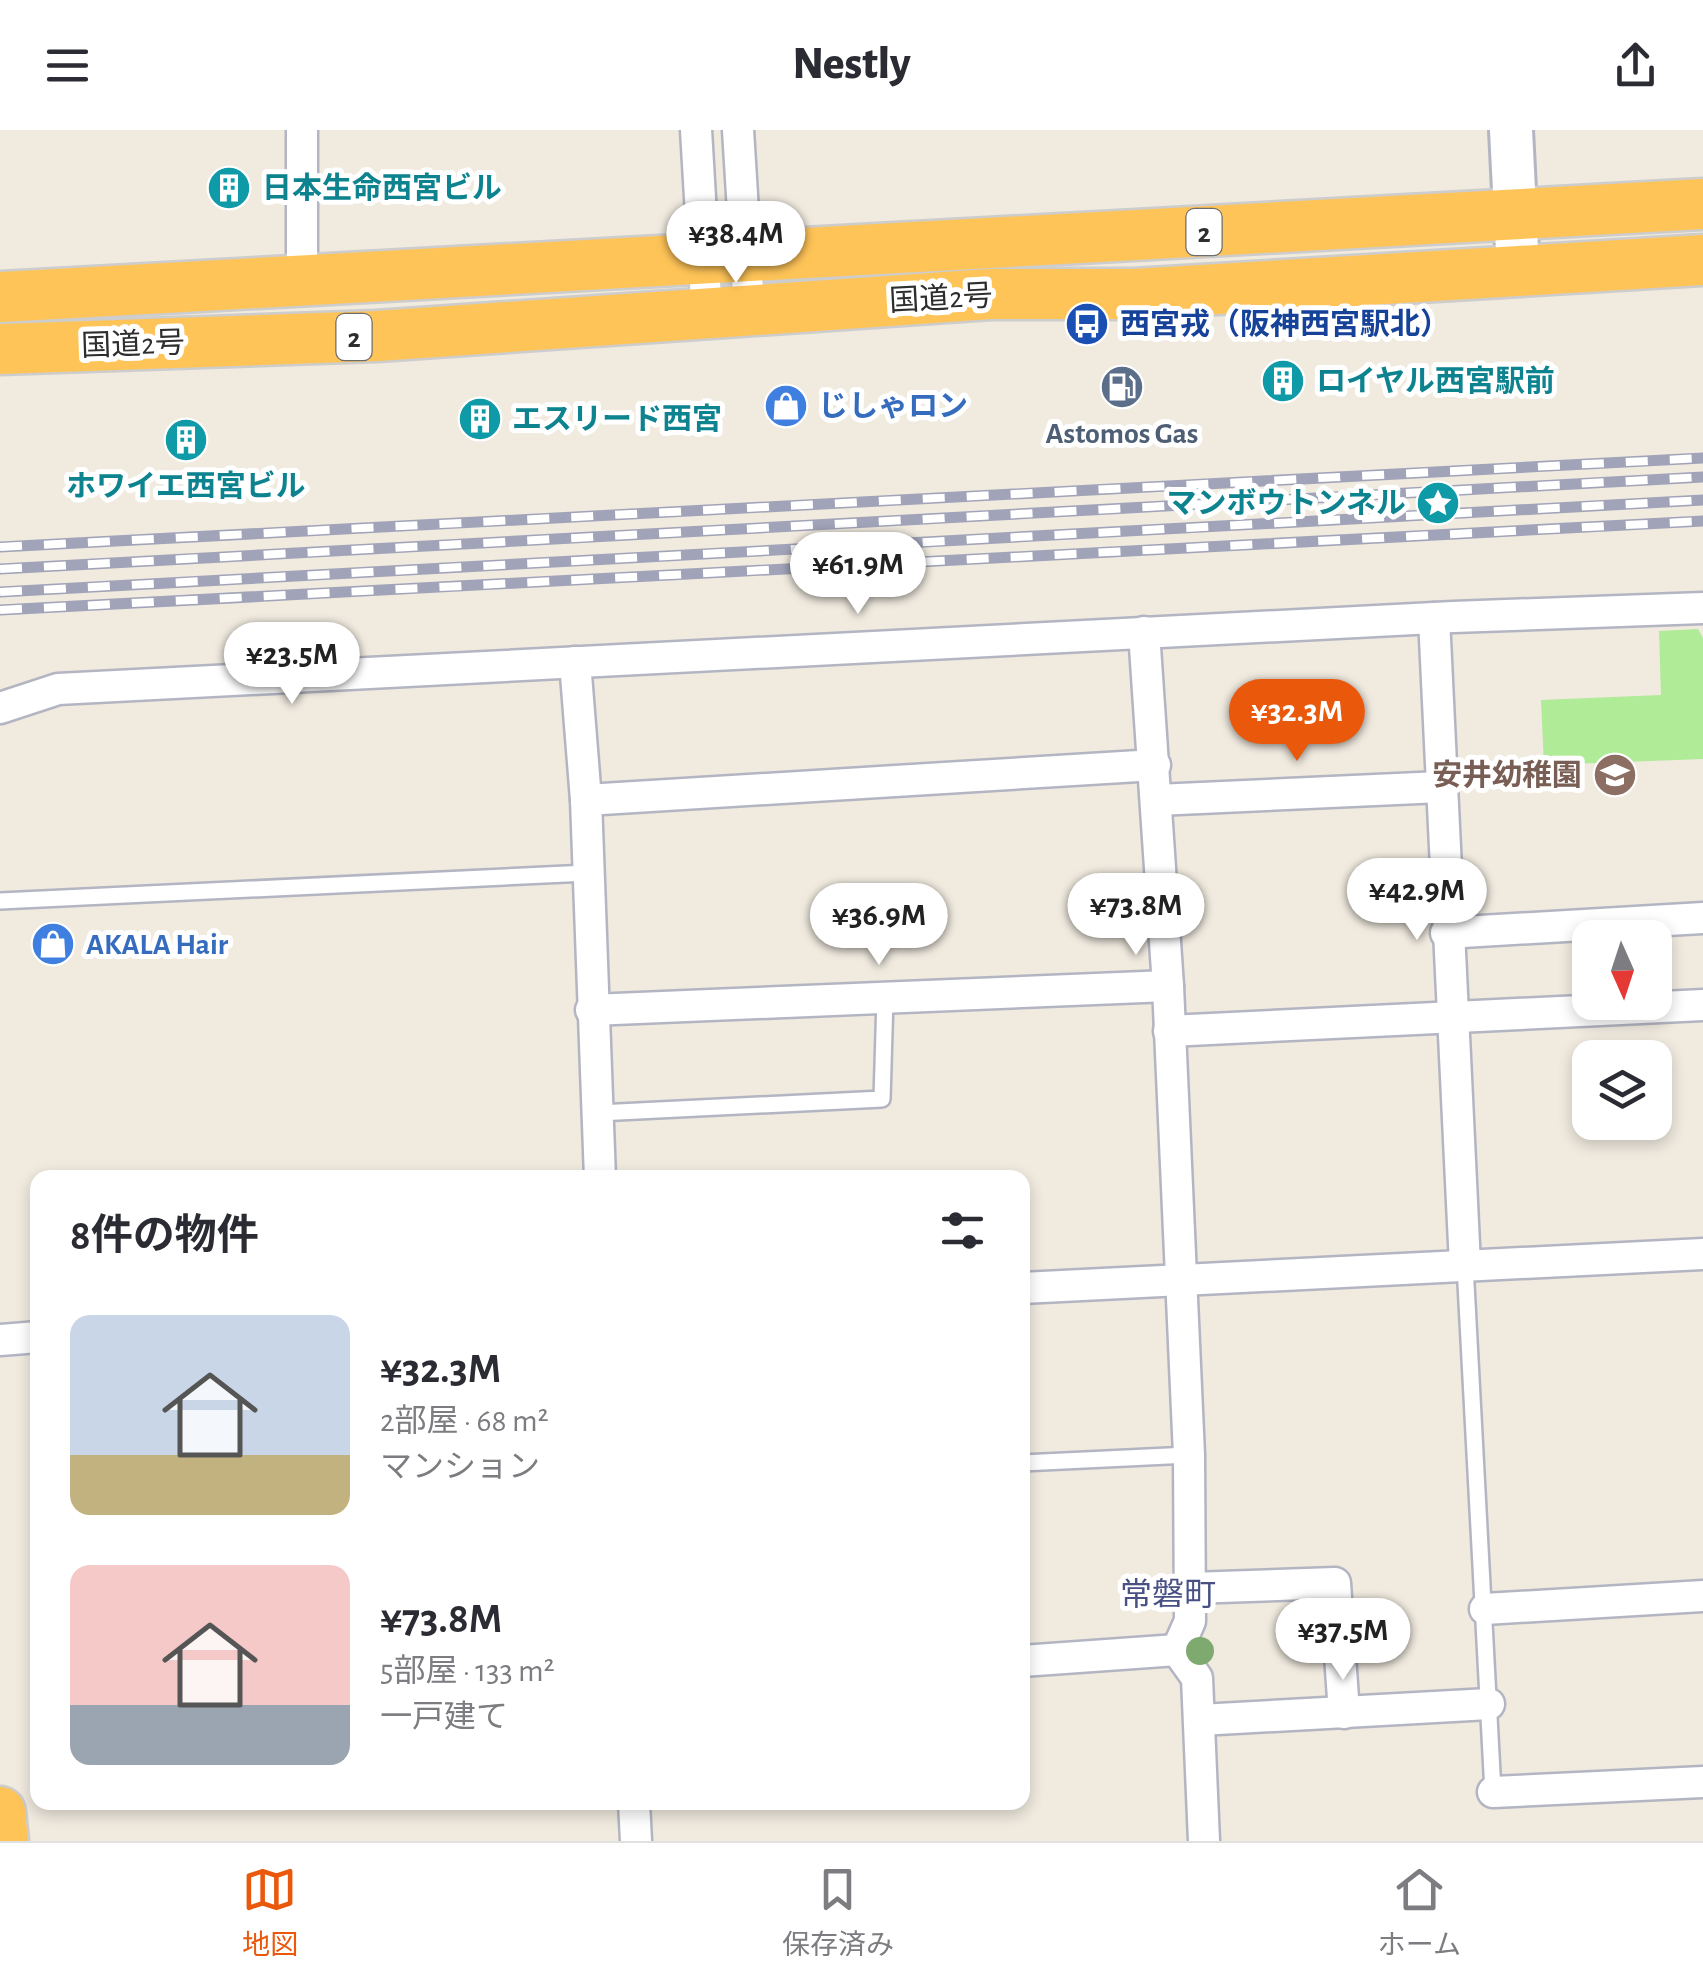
<!DOCTYPE html>
<html lang="ja">
<head>
<meta charset="utf-8">
<style>
  :root { --surface:#fff; --page:#f7f7f7; --text:#2b2b33; --muted:#7c7c81; --line:#e1e1e2; --accent:#ea580c }
  body { margin:0; font-family:"Alegreya Sans","Noto Sans JP",sans-serif; background:var(--page); color:var(--text); height:100vh; display:flex; flex-direction:column; font-size:38px; white-space:nowrap }
  * { box-sizing:border-box; margin:0 }
  p { font-size:32px; color:var(--muted) }
  .icon { flex:none; width:55px; height:55px; fill:none; stroke:currentColor; stroke-width:2; stroke-linecap:round; stroke-linejoin:round }
  .map { position:relative; flex:1; overflow:hidden }
  .panel { position:absolute; left:30px; top:1040px; width:1000px; height:640px; display:flex; flex-direction:column; background:var(--surface); border-radius:20px; box-shadow:0 5px 15px #0003 }
  .panel>* { flex:none }
  .needle { width:65px; rotate:177deg }
  .controls { position:absolute; left:1572px; top:790px; display:grid; gap:20px }
  .controls a { display:grid; place-items:center; width:100px; height:100px; border-radius:20px; background:var(--surface); box-shadow:0 5px 15px #0003; font-size:50px }
  .price { position:absolute; translate:-50% -85px; padding:0 22px; border-radius:35px; background:#fff; color:#222; font-size:32px; line-height:65px; filter:drop-shadow(0 2px 5px #0008) }
  .price::after { content:''; position:absolute; left:50%; top:60px; width:30px; height:22px; margin-left:-15px; background:inherit; clip-path:polygon(0 0,100% 0,50% 100%) }
  .price.current { background:var(--accent); color:#fff }
  ul { padding:0; list-style:none }
  li { display:flex; align-items:center; gap:30px; height:250px; padding:0 40px }
  li span { display:grid; place-items:center; flex:none; width:280px; height:200px; border-radius:20px; color:#555 }
  li>.icon { margin-inline-start:auto }
  span .icon { width:120px; height:120px; fill:#fffc; stroke-width:1 }
  li b { font-size:42px }
  h2 { display:flex; justify-content:space-between; align-items:center; height:120px; padding:0 40px; font-size:42px }
  header { display:flex; justify-content:space-between; align-items:center; height:130px; padding:0 40px; background:var(--surface); font-size:45px; font-weight:800 }
  .tab-bar { display:flex; justify-content:space-around; align-items:center; height:140px; border-top:2px solid var(--line); background:var(--surface); font-size:28px; color:var(--muted) }
  .tab-bar a { display:grid; justify-items:center; gap:5px }
  .tab-bar .current { color:var(--accent) }
  .map>svg:first-child { display:block }
  .green { fill:#b0eb97 }
  .lines { fill:none; stroke-linecap:round; stroke-linejoin:round }
  .service-casing { stroke:#b3b5c2; stroke-width:20 }
  .minor-casing { stroke:#b3b5c2; stroke-width:35 }
  .secondary-casing { stroke:#b3b5c2; stroke-width:48 }
  .trunk-casing { stroke:#cdcdcd; stroke-width:55 }
  .service { stroke:#fff; stroke-width:15 }
  .minor { stroke:#fff; stroke-width:30 }
  .secondary { stroke:#fff; stroke-width:42 }
  .trunk { stroke:#ffc458; stroke-width:50 }
  .rail-casing { stroke:#a1a3b9; stroke-width:11 }
  .rail { stroke:#fff; stroke-width:8; stroke-dasharray:22; stroke-linecap:butt }
  .tree { fill:#7faa6f }
  .labels { text-anchor:middle; stroke-width:10; stroke-linejoin:round; paint-order:stroke }
  .shield { fill:#fff; stroke:#6d6d6d; stroke-width:2.5 }
  .shield-label { font-size:28px; font-weight:bold; fill:#2e2e2e }
  .culture-label { font-size:30px; font-weight:bold; fill:#0d838f; stroke:#fff; text-anchor:start }
  .street-label { font-size:30px; fill:#2e2e2e; stroke:#fff }
  .transit-label { font-size:30px; font-weight:bold; fill:#164399; stroke:#fff; text-anchor:start }
  .shop-label { font-size:30px; font-weight:bold; fill:#366cbe; stroke:#fff; text-anchor:start }
  .service-label { font-size:30px; font-weight:bold; fill:#4e5e75; stroke:#fff }
  .education-label { font-size:30px; font-weight:bold; fill:#785e54; stroke:#fff; text-anchor:end }
  .neighbourhood-label { font-size:32px; fill:#485084; stroke:#fff }
</style>
</head>
<body>
<header><svg class="icon" aria-label="menu" viewBox="0 0 24 24"><path d="M4 6h16M4 12h16M4 18h16"/></svg>Nestly<svg class="icon" aria-label="share" viewBox="0 0 24 24"><path d="M12 15V3M7 8l5-5 5 5M5 13v7h14v-7"/></svg></header>
<div class="map">
<svg width="1703" height="1711" viewBox="0 0 1703 1711">
  <rect width="100%" height="100%" fill="#f0eadf"/>
  <polygon class="green" points="1698,499 1703,508 1703,629 1544,635 1541,570 1661,565 1659,501"/>
  <g class="lines">
    <g class="service-casing">
      <g id="service">
        <polyline points="0,771 587,743"/>
        <polyline points="598,983 882,969 885,868"/>
        <polyline points="1465,1135 1493,1662"/>
        <polyline points="1022,1333 1189,1325"/>
      </g>
    </g>
    <g class="minor-casing">
      <g id="minor">
        <polyline points="302,0 302,150"/>
        <polyline points="696,0 707,186"/>
        <polyline points="738,0 749,179"/>
        <polyline points="1434,488 1465,1135"/>
        <polyline points="1144,502 1168,856 1189,1325 1190,1491 1177,1520 1197,1548 1204,1711"/>
        <polyline points="575,532 586,670 600,1048"/>
        <polyline points="0,578 58,559 1453,487 1703,478"/>
        <polyline points="586,670 1155,635"/>
        <polyline points="1157,670 1441,657"/>
        <polyline points="1446,803 1703,788"/>
        <polyline points="591,880 1168,856"/>
        <polyline points="1169,901 1703,875"/>
        <polyline points="1022,1158 1703,1124"/>
        <polyline points="0,1210 38,1207"/>
        <polyline points="1191,1458 1335,1453 1344,1583"/>
        <polyline points="1485,1479 1703,1466"/>
        <polyline points="1022,1531 1177,1520"/>
        <polyline points="1200,1590 1489,1574"/>
        <polyline points="1493,1662 1703,1652"/>
        <polyline points="634,1672 636,1711"/>
      </g>
    </g>
    <g class="secondary-casing">
      <polyline id="secondary" points="1511,0 1518,140"/>
    </g>
    <g class="trunk-casing">
      <g id="trunk">
        <polyline points="0,167 1703,74"/>
        <polyline points="0,219 377,206 990,164 1134,164 1703,130"/>
        <polyline points="0,1682 3,1711"/>
      </g>
    </g>
    <use href="#service" class="service"/>
    <use href="#minor" class="minor"/>
    <use href="#secondary" class="secondary"/>
    <use href="#trunk" class="trunk"/>
    <g class="rail-casing">
      <g id="rail">
        <polyline points="0,417 1703,328"/>
        <polyline points="0,439 1703,347"/>
        <polyline points="0,462 1703,370"/>
        <polyline points="0,480 1703,391"/>
      </g>
    </g>
    <use href="#rail" class="rail"/>
  </g>
  <circle class="tree" cx="1200" cy="1521" r="14"/>
  <defs>
    <g id="building-disc" transform="scale(2.25)"><circle r="9.5" fill="#0f9aa8" stroke="#fff"/><path d="M-4-6H4V6H1V3H-1V6H-4ZM-2.5-4.3h1.7v1.8h-1.7ZM.8-4.3h1.7v1.8H.8ZM-2.5-1h1.7V.8h-1.7ZM.8-1h1.7V.8H.8Z" fill="#fff"/></g>
    <g id="bus-disc" transform="scale(2.25)"><circle r="9.5" fill="#1a4fb4" stroke="#fff"/><path d="M-5-6H5V4H4V6H2V4H-2V6H-4V4H-5ZM-3.5-4V0h7V-4ZM-3.5 1.2v1.5H-2V1.2ZM2 1.2v1.5H3.5V1.2Z" fill="#fff"/></g>
    <g id="fuel-disc" transform="scale(2.25)"><circle r="9.5" fill="#5c6f8a" stroke="#fff"/><path d="M-5.5-6h7V0h2V4h1.3V-2.5L3-4.5l.8-.8L6-3V5H2.5V1h-1V6h-7ZM-4.2-4.7v3.2H.2V-4.7Z" fill="#fff"/></g>
    <g id="shop-disc" transform="scale(2.25)"><circle r="9.5" fill="#3f7fe0" stroke="#fff"/><path d="M-5-2.5h2.3a2.7 3.5 0 0 1 5.4 0H5L5.5 6h-11ZM-1.5-2.5h3a1.5 2.3 0 0 0-3 0Z" fill="#fff"/></g>
    <g id="sight-disc" transform="scale(2.25)"><circle r="9.5" fill="#0f9aa8" stroke="#fff"/><path d="M0-6L1.8-2.2L6-1.7L2.9 1.2L3.7 5.4L0 3.3L-3.7 5.4L-2.9 1.2L-6-1.7L-1.8-2.2Z" fill="#fff"/></g>
    <g id="school-disc" transform="scale(2.25)"><circle r="9.5" fill="#8d6e63" stroke="#fff"/><path d="M0-5L7-2L0 1L-7-2ZM-4 1L0 2.5L4 1V4Q0 6-4 4Z" fill="#fff"/></g>
  </defs>
  <g fill-rule="evenodd">
    <use href="#building-disc" x="229" y="58"/>
    <use href="#bus-disc" x="1087" y="194"/>
    <use href="#building-disc" x="1283" y="251"/>
    <use href="#fuel-disc" x="1122" y="257"/>
    <use href="#shop-disc" x="786" y="276"/>
    <use href="#building-disc" x="480" y="289"/>
    <use href="#building-disc" x="186" y="310"/>
    <use href="#sight-disc" x="1438" y="373"/>
    <use href="#school-disc" x="1615" y="645"/>
    <use href="#shop-disc" x="53" y="814"/>
  </g>
  <g class="labels">
    <g class="shield">
      <rect x="1186.5" y="79" width="35" height="46" rx="8"/>
      <rect x="336.5" y="184" width="35" height="46" rx="8"/>
    </g>
    <g class="shield-label">
      <text x="1204" y="112">2</text>
      <text x="354" y="217">2</text>
    </g>
    <g class="culture-label">
      <text x="262" y="68">日本生命西宮ビル</text>
      <text x="1316" y="261">ロイヤル西宮駅前</text>
      <text x="512" y="299">エスリード西宮</text>
      <text x="186" y="366" text-anchor="middle">ホワイエ西宮ビル</text>
      <text x="1406" y="383" text-anchor="end">マンボウトンネル</text>
    </g>
    <g class="street-label">
      <text transform="translate(941 168) rotate(-3)" y="10">国道2号</text>
      <text transform="translate(133 214) rotate(-2)" y="10">国道2号</text>
    </g>
    <g class="transit-label">
      <text x="1120" y="204">西宮戎（阪神西宮駅北）</text>
    </g>
    <g class="shop-label">
      <text x="818" y="286">じしゃロン</text>
      <text x="86" y="824">AKALA Hair</text>
    </g>
    <g class="service-label">
      <text x="1122" y="313">Astomos Gas</text>
    </g>
    <g class="education-label">
      <text x="1582" y="655">安井幼稚園</text>
    </g>
    <g class="neighbourhood-label">
      <text x="1168" y="1475">常磐町</text>
    </g>
  </g>
</svg>
<div class="controls">
<a><svg class="needle" viewBox="-14 -14 28 28"><path d="M0-13l5 13h-10z" fill="#e53935"/><path d="M0 13l5-13h-10z" fill="#7c7c81"/></svg></a>
<a><svg class="icon" aria-label="layers" viewBox="0 0 24 24"><path d="M12 4l9 5-9 5-9-5zM3 14l9 5 9-5"/></svg></a>
</div>
<b class="price" style="left:736px;top:156px">¥38.4M</b>
<b class="price" style="left:858px;top:487px">¥61.9M</b>
<b class="price" style="left:292px;top:577px">¥23.5M</b>
<b class="price current" style="left:1297px;top:634px">¥32.3M</b>
<b class="price" style="left:1417px;top:813px">¥42.9M</b>
<b class="price" style="left:1136px;top:828px">¥73.8M</b>
<b class="price" style="left:879px;top:838px">¥36.9M</b>
<b class="price" style="left:1343px;top:1553px">¥37.5M</b>
<section class="panel">
<h2>8件の物件<svg class="icon" aria-label="filters" viewBox="0 0 24 24"><path d="M4 7h16M4 17h16"/><circle cx="9" cy="7" r="2"/><circle cx="15" cy="17" r="2"/></svg></h2>
<ul>
<li><span style="background:linear-gradient(#c9d6e8 70%,#c2b280 0)"><svg class="icon" aria-label="home" viewBox="0 0 24 24"><path d="M3 11l9-7 9 7M6 9v11h12V9"/></svg></span><div><b>¥32.3M</b><p>2部屋 · 68 m²</p><p>マンション</p></div></li>
<li><span style="background:linear-gradient(#f6c9c9 70%,#9aa5b1 0)"><svg class="icon" aria-label="home" viewBox="0 0 24 24"><path d="M3 11l9-7 9 7M6 9v11h12V9"/></svg></span><div><b>¥73.8M</b><p>5部屋 · 133 m²</p><p>一戸建て</p></div></li>
</ul>
</section>
</div>
<nav class="tab-bar">
<a class="current"><svg class="icon" aria-label="map" viewBox="0 0 24 24"><path d="M3 6l6-2 6 2 6-2v14l-6 2-6-2-6 2zM9 4v14M15 6v14"/></svg>地図</a>
<a><svg class="icon" aria-label="saved" viewBox="0 0 24 24"><path d="M7 4h10v16l-5-4-5 4z"/></svg>保存済み</a>
<a><svg class="icon" aria-label="home" viewBox="0 0 24 24"><path d="M3 11l9-7 9 7M6 9v11h12V9"/></svg>ホーム</a>
</nav>
</body>
</html>
